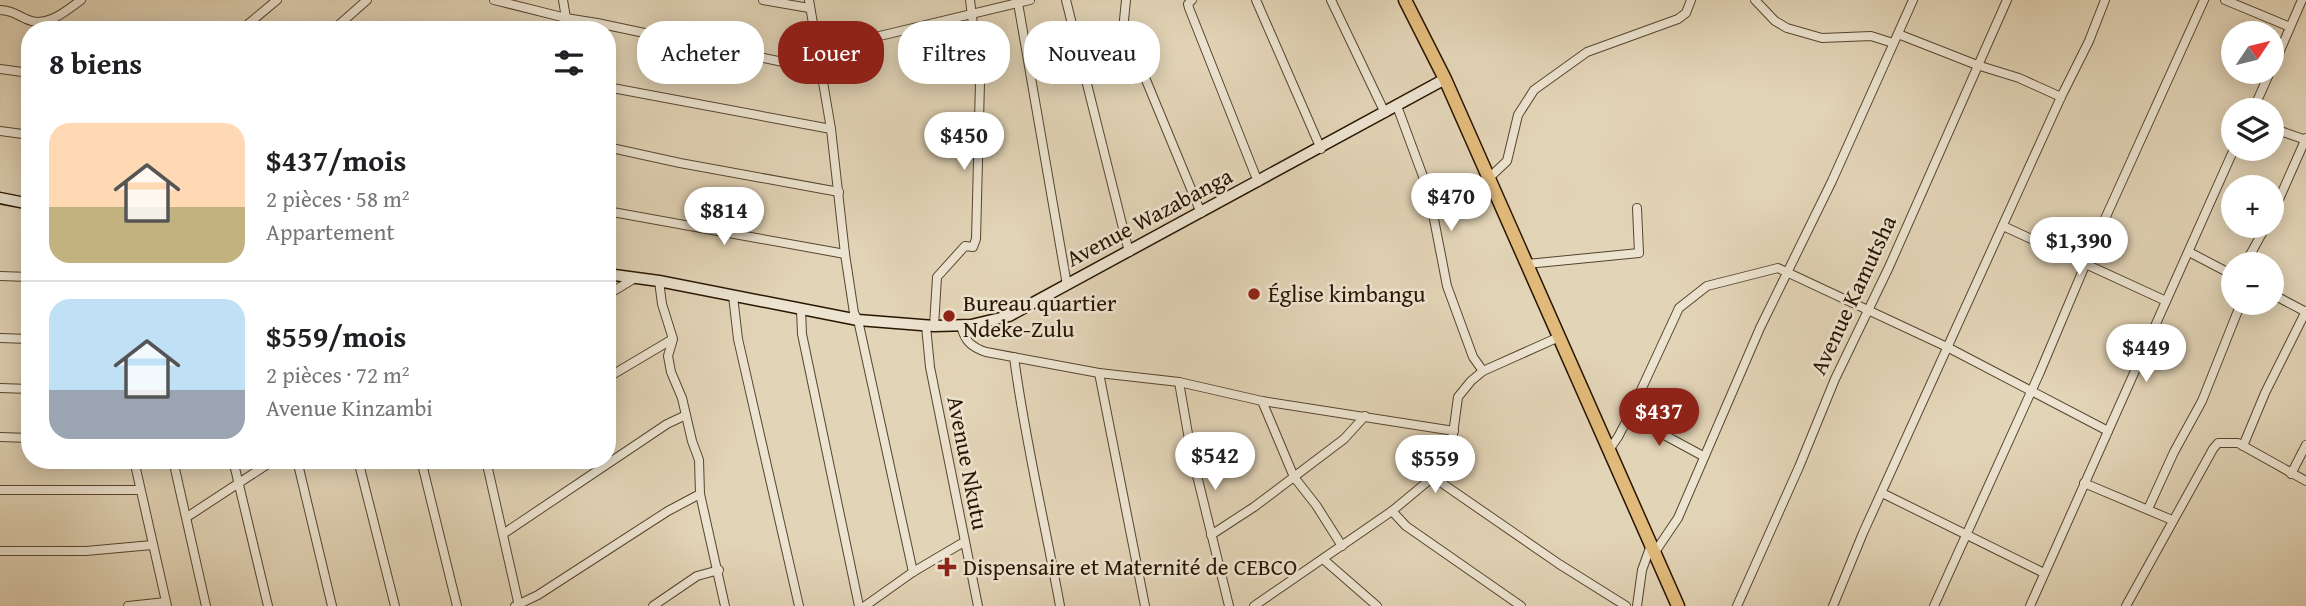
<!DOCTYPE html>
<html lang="fr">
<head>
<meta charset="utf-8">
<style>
  :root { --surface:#fff; --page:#f6f6f6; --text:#202124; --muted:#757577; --line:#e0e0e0; --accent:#8f2418 }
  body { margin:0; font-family:"Gentium Book Plus",serif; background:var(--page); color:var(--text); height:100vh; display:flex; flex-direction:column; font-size:26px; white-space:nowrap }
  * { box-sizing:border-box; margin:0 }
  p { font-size:23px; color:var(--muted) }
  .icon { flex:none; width:38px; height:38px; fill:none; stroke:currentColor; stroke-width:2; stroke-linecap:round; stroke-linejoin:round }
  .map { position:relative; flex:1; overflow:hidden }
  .sheet { position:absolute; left:21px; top:21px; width:595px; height:448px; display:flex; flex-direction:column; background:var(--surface); border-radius:28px; box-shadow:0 4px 18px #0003 }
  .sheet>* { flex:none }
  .banner { position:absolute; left:637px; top:21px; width:665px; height:63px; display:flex; gap:14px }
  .needle { width:46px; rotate:55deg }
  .buttons { position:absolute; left:2221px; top:21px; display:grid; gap:14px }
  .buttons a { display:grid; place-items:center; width:63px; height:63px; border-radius:50%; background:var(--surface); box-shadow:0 4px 18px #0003; font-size:35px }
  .price { position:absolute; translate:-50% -60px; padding:0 16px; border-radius:24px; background:#fff; color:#222; font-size:23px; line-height:46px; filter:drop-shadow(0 2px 4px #0008) }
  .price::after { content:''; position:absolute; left:50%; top:42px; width:21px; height:16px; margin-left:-10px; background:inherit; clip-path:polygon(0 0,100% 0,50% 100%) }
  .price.active { background:var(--accent); color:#fff }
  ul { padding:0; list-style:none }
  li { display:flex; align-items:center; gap:21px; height:175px; padding:0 28px }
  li+li { border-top:2px solid var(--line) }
  li span { display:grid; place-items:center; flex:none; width:196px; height:140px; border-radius:21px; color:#555 }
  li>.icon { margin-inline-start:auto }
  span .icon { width:84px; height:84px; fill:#fffc; stroke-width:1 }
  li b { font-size:30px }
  h2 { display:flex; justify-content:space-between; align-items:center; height:84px; padding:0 28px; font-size:30px }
  .pill { padding:0 24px; border-radius:28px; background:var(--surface); box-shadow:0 4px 18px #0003; font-size:24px; line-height:63px }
  .pill.active { background:var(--accent); color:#fff }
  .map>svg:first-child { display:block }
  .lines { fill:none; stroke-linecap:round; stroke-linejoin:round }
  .minor-casing { stroke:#56452e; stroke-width:10 }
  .secondary-casing { stroke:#281500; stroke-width:13 }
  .trunk-casing { stroke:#281500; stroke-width:15 }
  .minor { stroke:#ece3d0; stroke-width:8 }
  .secondary { stroke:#ece3d0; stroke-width:10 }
  .trunk { stroke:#e1ba7b; stroke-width:12 }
  .poi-dot { fill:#8f2418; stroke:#ece3d0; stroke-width:2.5 }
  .labels { text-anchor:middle; stroke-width:5; stroke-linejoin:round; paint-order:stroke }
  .street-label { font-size:23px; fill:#281500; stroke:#ece3d0 }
  .poi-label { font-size:23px; fill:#281500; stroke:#ece3d0; text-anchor:start }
</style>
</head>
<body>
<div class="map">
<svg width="2306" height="606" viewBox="0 0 2306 606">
  <rect width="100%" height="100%" fill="#e2d4b6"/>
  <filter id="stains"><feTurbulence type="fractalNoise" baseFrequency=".00286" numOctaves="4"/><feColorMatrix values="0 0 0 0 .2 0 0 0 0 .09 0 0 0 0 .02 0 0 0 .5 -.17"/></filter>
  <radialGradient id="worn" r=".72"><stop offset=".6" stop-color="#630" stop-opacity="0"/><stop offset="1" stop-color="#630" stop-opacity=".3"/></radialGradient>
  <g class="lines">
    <g class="minor-casing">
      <g id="minor">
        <polyline points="494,0 566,18 597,23 821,70"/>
        <polyline points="563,0 568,30"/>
        <polyline points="763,0 809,8"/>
        <polyline points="809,0 831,129 845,254 854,313 858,320 913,572"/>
        <polyline points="1066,0 1129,252"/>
        <polyline points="1126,0 1124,20 1127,34 1201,213"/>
        <polyline points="1192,0 1188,4 1189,8 1258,182"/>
        <polyline points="1256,0 1321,149"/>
        <polyline points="1331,0 1385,113"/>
        <polyline points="1755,0 1775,21 1787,28 1822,38 1871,36 1893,43"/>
        <polyline points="2225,0 2290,27"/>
        <polyline points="1018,3 1067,285"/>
        <path d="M0 10C13 11 15 14 26 19 46 29 66 11 81 0"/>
        <polyline points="241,30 277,0"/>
        <polyline points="333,30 367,0"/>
        <polyline points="1898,34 1977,65 2019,78 2061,97"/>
        <polyline points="817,51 1030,0"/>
        <polyline points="0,69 30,73"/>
        <polyline points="2272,69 2302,0"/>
        <polyline points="607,87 831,129"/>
        <polyline points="1397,106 1424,179 1433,214 1447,286 1473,357 1483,371"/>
        <polyline points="2253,110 2270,72"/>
        <polyline points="2272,128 2306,140"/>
        <polyline points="0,131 30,135"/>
        <polyline points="607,147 680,163 839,192"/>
        <polyline points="1489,178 1507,161 1518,115 1534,90 1587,52 1678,19 1686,13 1691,0"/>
        <polyline points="607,211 845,254"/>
        <polyline points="2272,215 2306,138"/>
        <polyline points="2003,226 2166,301"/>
        <polyline points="2189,252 2233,275"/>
        <polyline points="1527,264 1639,253 1637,208"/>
        <polyline points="2245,264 2266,226"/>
        <polyline points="0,276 30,277"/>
        <polyline points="659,281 662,304 673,339 668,356 671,372 682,398 692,441 699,460 700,494 725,606"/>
        <polyline points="2272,294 2306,312"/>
        <polyline points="607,295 635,278"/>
        <polyline points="733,296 738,339 799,606"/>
        <polyline points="801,309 802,334 859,606"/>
        <polyline points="926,326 930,367 978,606"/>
        <polyline points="934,326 937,277 965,246 973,247 976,239 980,82 970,0"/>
        <path d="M961 326C965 341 971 347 986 352L1099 373 1179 382 1262 401 1454 431"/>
        <polyline points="0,338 30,339"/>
        <path d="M1014 357C1025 441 1045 523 1060 606"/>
        <polyline points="1099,373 1145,606"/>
        <polyline points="607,378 671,340"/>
        <polyline points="1179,382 1191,451 1229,606"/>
        <polyline points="0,388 30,389"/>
        <polyline points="1262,401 1294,477 1316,505 1342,546"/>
        <polyline points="1629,416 1703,456"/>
        <polyline points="0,437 30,438"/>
        <polyline points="2243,446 2265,393 2306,311"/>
        <polyline points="1609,450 1618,437 1629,416 1679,308 1707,286 1778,268 1947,347 2108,431"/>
        <polyline points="134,460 167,606"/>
        <polyline points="173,460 206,606"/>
        <polyline points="233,460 268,606"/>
        <polyline points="297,460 332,606"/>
        <polyline points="358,460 395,606"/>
        <polyline points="421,460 457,606"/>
        <polyline points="486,460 519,606"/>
        <polyline points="2291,474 2306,445"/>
        <polyline points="1433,477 1559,564 1626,606"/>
        <polyline points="2084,483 2172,520"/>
        <polyline points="0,490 140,490"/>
        <polyline points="1882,493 2044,573"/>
        <polyline points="2148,509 2174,452 2202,401 2241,303"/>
        <polyline points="1392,511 1406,526 1521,606"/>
        <polyline points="187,517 274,460"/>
        <polyline points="503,534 667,424 686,415"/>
        <polyline points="1211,535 1254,507 1344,439 1365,416"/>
        <polyline points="0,551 86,551 152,545"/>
        <polyline points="1655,552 1678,518 1760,328 1832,181 1913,0"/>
        <polyline points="1323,559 1377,606"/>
        <polyline points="128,606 166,602"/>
        <polyline points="515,606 538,595 668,511 700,494"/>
        <polyline points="653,606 697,576 719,570"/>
        <polyline points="865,606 913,572 964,542"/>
        <polyline points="1254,606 1392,511 1433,477 1445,463 1451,449 1458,397 1471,381 1483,371 1559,337"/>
        <polyline points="1637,606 1642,570 1651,545"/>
        <polyline points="1737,606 1799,467 1835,379 1889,267 2007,0"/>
        <polyline points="1833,606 1863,533 2061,97 2089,41 2105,0"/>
        <polyline points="1934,606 2040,372 2099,232 2204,0"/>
        <polyline points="2030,606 2234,149"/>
        <polyline points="2126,606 2213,449 2218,443 2238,443 2306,481"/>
      </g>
    </g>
    <g class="secondary-casing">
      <g id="secondary">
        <polyline points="0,198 30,204"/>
        <polyline points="607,274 659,281 858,320 934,326 971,325 1009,316 1445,79"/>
      </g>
    </g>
    <g class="trunk-casing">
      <polyline id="trunk" points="1405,0 1445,79 1678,606"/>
    </g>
    <use href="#minor" class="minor"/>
    <use href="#secondary" class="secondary"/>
    <use href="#trunk" class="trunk"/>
  </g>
  <g class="poi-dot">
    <circle cx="1254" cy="294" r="7"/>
    <circle cx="949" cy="316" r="7"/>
    <path d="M943.5 556.5h7v7h7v7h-7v7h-7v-7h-7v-7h7z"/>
  </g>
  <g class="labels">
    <g class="street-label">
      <text transform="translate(1149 217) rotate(-28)" y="8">Avenue Wazabanga</text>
      <text transform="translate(1853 295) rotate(-65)" y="8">Avenue Kamutsha</text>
      <text transform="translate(968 463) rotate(79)" y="8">Avenue Nkutu</text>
    </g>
    <g class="poi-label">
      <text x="1268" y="302">Église kimbangu</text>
      <text x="963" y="311">Bureau quartier<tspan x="963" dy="26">Ndeke-Zulu</tspan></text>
      <text x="963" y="575">Dispensaire et Maternité de CEBCO</text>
    </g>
  </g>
  <rect width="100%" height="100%" filter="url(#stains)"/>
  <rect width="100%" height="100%" fill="url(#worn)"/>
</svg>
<div class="buttons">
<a><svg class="needle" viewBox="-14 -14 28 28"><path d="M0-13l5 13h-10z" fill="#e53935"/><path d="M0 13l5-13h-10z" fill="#757577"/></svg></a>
<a><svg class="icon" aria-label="layers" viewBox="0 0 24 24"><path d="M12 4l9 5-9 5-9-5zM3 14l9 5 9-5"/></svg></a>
<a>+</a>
<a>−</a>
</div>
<b class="price" style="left:964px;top:172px">$450</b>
<b class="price" style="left:1451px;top:233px">$470</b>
<b class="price" style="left:724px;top:247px">$814</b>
<b class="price" style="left:2079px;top:277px">$1,390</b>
<b class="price" style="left:2146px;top:384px">$449</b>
<b class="price active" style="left:1659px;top:448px">$437</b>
<b class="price" style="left:1215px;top:492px">$542</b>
<b class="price" style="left:1435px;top:495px">$559</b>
<div class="banner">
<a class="pill">Acheter</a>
<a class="pill active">Louer</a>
<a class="pill">Filtres</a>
<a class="pill">Nouveau</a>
</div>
<section class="sheet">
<h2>8 biens<svg class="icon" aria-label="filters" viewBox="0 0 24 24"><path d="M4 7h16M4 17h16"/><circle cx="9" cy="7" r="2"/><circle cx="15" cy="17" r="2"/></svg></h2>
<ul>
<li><span style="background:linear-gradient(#ffd9b3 60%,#c2b280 0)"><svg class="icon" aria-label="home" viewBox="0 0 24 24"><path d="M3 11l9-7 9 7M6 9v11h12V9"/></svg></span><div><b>$437/mois</b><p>2 pièces · 58 m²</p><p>Appartement</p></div></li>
<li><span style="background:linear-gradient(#bfe0f5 65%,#9aa5b1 0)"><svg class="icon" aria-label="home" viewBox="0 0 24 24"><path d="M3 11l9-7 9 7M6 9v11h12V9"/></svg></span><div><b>$559/mois</b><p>2 pièces · 72 m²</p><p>Avenue Kinzambi</p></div></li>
</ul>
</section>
</div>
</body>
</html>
